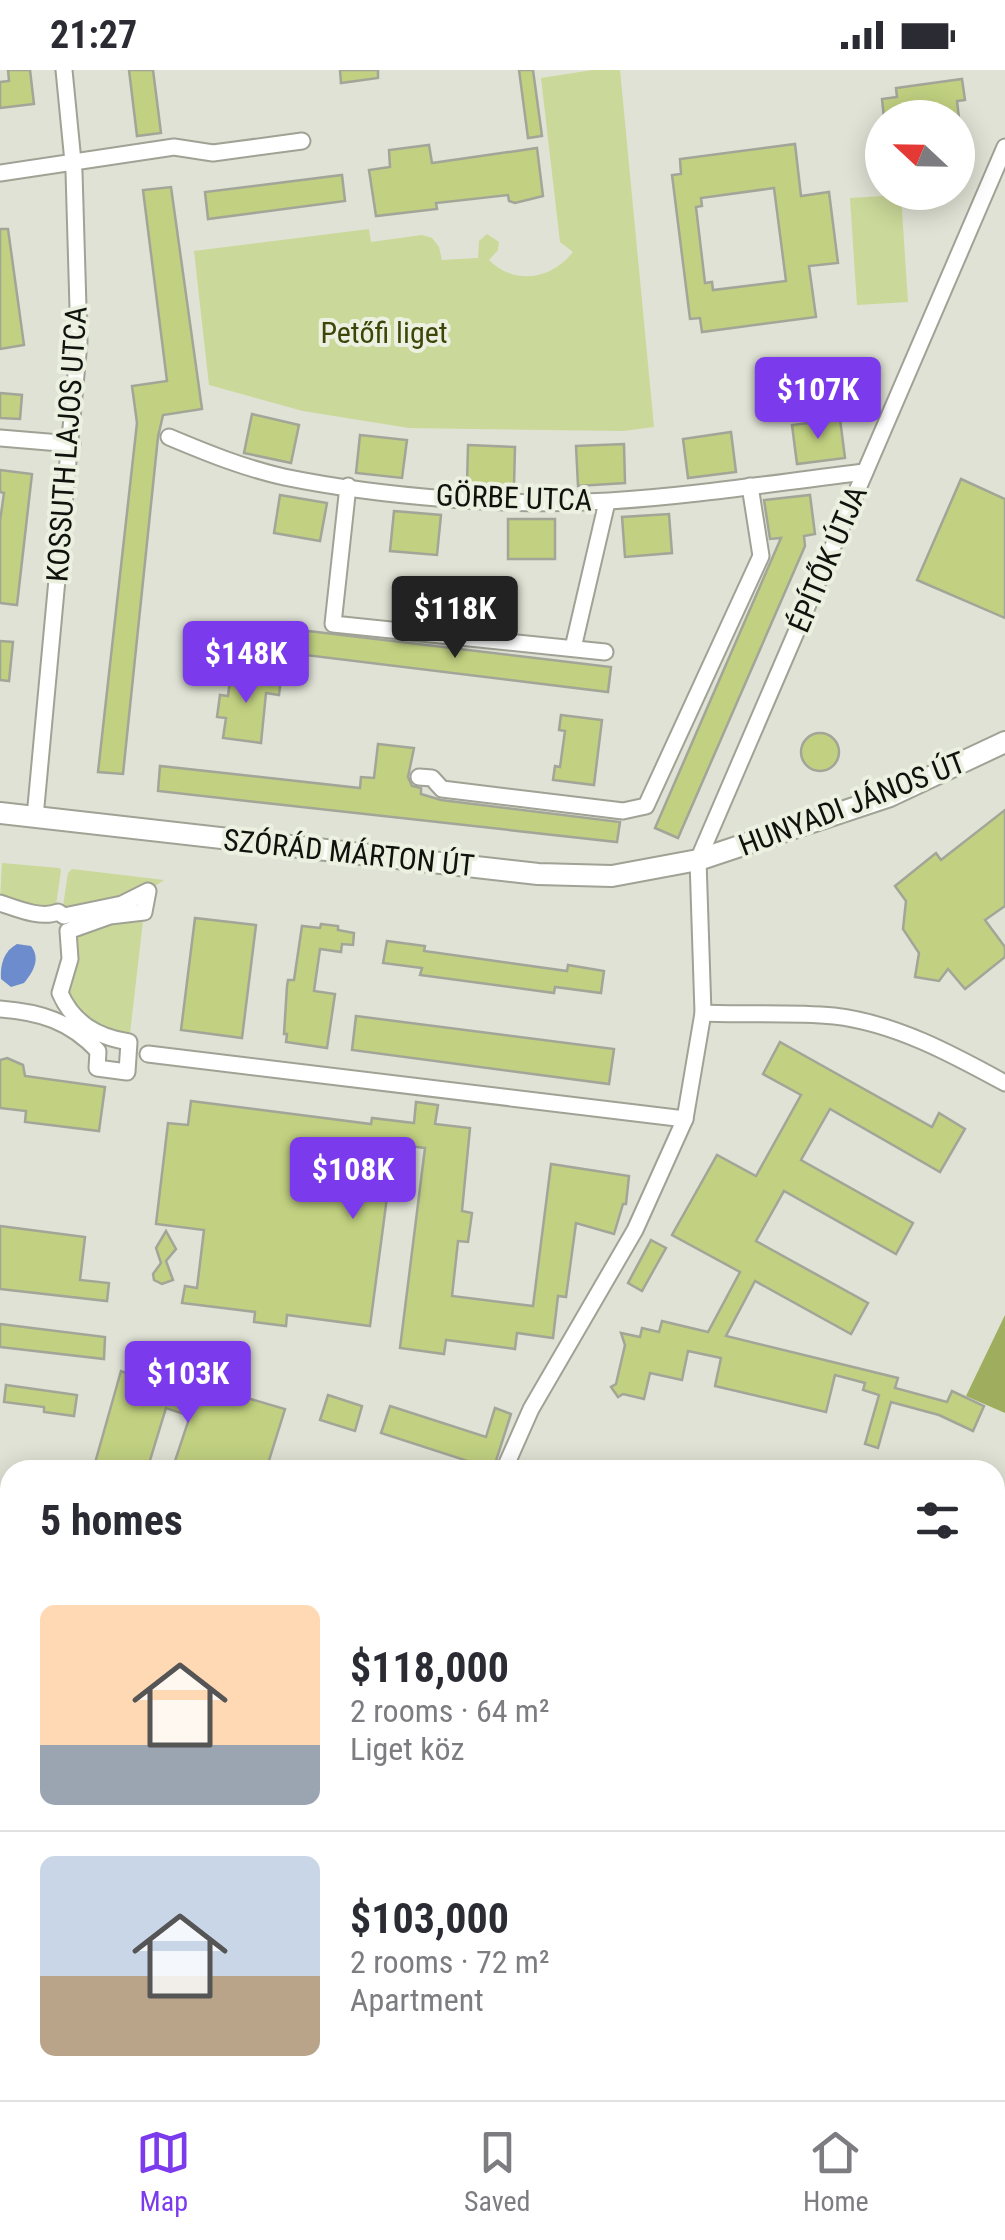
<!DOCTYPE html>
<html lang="en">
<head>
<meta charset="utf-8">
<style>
  :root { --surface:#fff; --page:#f2f2f3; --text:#2b2b33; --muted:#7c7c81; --line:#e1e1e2; --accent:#7c3aed }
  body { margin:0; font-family:"Roboto Condensed",sans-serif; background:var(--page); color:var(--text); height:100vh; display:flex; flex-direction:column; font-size:38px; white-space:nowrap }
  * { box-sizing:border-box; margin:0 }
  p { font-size:32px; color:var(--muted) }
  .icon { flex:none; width:55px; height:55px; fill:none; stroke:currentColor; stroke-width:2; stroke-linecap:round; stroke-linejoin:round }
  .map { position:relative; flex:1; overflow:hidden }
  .panel { position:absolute; left:0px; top:1390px; width:1005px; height:640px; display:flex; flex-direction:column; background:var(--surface); border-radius:30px 30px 0 0; box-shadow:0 5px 25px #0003 }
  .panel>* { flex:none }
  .needle { width:65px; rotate:292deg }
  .fabs { position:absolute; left:865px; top:30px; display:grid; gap:20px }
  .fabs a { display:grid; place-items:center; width:110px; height:110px; border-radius:50%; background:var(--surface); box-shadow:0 5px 25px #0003; font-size:50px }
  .price { position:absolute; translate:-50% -85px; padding:0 22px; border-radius:10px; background:var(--accent); color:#fff; font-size:32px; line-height:65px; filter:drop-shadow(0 2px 5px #0008) }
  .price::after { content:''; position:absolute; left:50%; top:60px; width:30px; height:22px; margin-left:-15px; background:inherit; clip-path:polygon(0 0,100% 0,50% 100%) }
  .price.on { background:#222; color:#fff }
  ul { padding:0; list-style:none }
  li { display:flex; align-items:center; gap:30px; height:250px; padding:0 40px }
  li+li { border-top:2px solid var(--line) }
  li span { display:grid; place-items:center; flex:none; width:280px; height:200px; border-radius:15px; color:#555 }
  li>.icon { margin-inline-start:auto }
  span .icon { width:120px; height:120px; fill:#fffc; stroke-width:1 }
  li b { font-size:42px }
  h2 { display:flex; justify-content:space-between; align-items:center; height:120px; padding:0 40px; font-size:42px }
  .status { display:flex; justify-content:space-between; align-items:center; height:70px; padding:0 50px; background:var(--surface); direction:ltr }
  .status svg { height:28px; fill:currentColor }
  .dock { display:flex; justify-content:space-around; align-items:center; height:140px; border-top:2px solid var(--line); background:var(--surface); font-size:28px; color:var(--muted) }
  .dock a { display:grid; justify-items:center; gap:5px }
  .dock .on { color:var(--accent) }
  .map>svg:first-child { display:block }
  .green { fill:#cad899 }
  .forest { fill:#9fae5e }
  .water { fill:#6d8cce }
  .building { fill:#c1d181; stroke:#a2a597; stroke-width:2.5; fill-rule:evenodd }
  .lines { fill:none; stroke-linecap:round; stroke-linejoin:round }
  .street-casing { stroke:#9fa294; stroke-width:19 }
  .secondary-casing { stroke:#9fa294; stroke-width:24 }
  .street { stroke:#fff; stroke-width:15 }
  .secondary { stroke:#fff; stroke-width:20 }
  .labels { text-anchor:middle; stroke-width:8; stroke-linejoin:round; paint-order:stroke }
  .park-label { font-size:30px; fill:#3d4608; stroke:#ecf0e1 }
  .street-label { font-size:30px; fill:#10120d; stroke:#ecf0e1 }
</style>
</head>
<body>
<div class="status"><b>21:27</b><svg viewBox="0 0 49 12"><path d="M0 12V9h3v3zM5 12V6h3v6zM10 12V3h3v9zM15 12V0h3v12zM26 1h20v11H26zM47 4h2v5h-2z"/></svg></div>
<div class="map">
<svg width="1005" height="2030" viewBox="0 0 1005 2030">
  <rect width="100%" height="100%" fill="#dfe2d4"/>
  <g class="green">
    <path d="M593 0H620L654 357 623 361 409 358 303 341 209 315 194 181 369 159 371 172 422 165 432 168 439 177 442 190 478 188 479 171 487 164 499 172 498 180 489 190C515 216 552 209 573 182L560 172 541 8Z"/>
    <polygon points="901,125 908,232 857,235 850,128"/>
    <polygon points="2,793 59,798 61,800 55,842 0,833"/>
    <polygon points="72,799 164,810 148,821 62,843 68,803"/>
    <polygon points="144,842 129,972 113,970 66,936 68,861"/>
    <polygon points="0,1828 10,1830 10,1934 0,1915"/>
    <polygon points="0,1977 10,1977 10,2020 135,2020 123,2030 0,2030"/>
  </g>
  <g class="forest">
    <polygon points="1005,1245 1005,1343 966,1326"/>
    <polygon points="995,1457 1005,1461 1005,2030 779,2030 767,2020 995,2020"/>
    <polygon points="135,2020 696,2020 709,2030 123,2030"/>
  </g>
  <path class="water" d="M17 874 31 876C41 889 33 902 24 913L11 917 1 909C0 894 4 881 17 874Z"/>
  <g class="building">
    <polygon points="8,0 30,0 34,34 0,38 0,12 9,11"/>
    <polygon points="129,0 153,0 161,63 137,66"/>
    <polygon points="340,0 378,0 378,8 341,13"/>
    <polygon points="519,0 533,0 542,66 528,68"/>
    <polygon points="962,9 965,30 957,31 959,48 884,48 882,29 897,27 896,18"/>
    <path d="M795 74 801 126 829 122 838 193 809 196 816 247 702 262 700 248 690 249 672 105 681 104 680 89ZM774 118 786 211 713 220 712 212 705 213 696 137 702 136 701 128Z"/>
    <polygon points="429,75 432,93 537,78 543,126 515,133 509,131 508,125 436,133 437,139 376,146 369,100 390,97 389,80"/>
    <polygon points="342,105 345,131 208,149 205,122"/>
    <polygon points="171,117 202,339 163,345 158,367 123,704 98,702 137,353 132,316 167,311 143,120"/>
    <polygon points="0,159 8,159 24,275 0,279"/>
    <polygon points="0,323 22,325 20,349 0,348"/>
    <polygon points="252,344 299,355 291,393 244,383"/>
    <polygon points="840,349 845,388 797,394 792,355"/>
    <polygon points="731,362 736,402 688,408 683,369"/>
    <polygon points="360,365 407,370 402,408 356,403"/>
    <polygon points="624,374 625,413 578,416 576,376"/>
    <polygon points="468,375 515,377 514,416 467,414"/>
    <polygon points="0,400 32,404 17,535 0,533 0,451 4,423 0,422"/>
    <polygon points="961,409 1005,429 1005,548 917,510"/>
    <polygon points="280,425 327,433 320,471 274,463"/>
    <polygon points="810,425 815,464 804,466 805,476 678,768 655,758 781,468 770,469 764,430"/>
    <polygon points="394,441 441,445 437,485 390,481"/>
    <polygon points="669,444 672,483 625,487 622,447"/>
    <rect x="508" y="449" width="47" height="40"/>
    <polygon points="300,560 611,597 608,622 297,584"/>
    <polygon points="0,571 13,572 9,611 0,610"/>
    <polygon points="231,602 281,608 279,625 266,623 261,673 223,668 226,648 217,647 220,625 228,626"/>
    <polygon points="561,645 602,650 594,715 553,710 555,696 560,697 565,661 559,660"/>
    <circle cx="820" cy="682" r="19"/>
    <polygon points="378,674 414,678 408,707 412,716 421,718 421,724 441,730 620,752 617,772 158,721 160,696 360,718 361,707 374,708"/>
    <polygon points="1005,740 1005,836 985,850 1005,877 1005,887 965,919 948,899 939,911 915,907 919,883 903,859 906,831 895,816 936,783 941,790"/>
    <polygon points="195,848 256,855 242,968 181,960"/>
    <polygon points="321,854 338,856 338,860 354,863 353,875 342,874 341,882 320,879 314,921 335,924 327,978 286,972 287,964 284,964 287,916 288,910 294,910 302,856 320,858"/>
    <polygon points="387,871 425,876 424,881 567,901 568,895 604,901 601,923 555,917 554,923 420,905 422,898 383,893"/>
    <polygon points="356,946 614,979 609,1014 352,980"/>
    <polygon points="780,972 932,1057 939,1043 965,1059 940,1102 830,1039 801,1090 913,1153 896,1184 784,1121 756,1171 868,1233 851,1264 755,1211 726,1266 898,1308 895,1318 947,1332 952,1321 984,1336 973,1361 939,1345 891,1332 878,1378 865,1374 879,1325 863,1320 865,1313 835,1305 826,1342 715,1316 721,1288 688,1281 682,1310 650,1303 644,1329 623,1324 618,1327 611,1317 616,1314 625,1275 621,1263 640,1267 642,1258 659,1262 662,1251 708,1262 740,1202 672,1165 717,1085 756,1106 801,1025 763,1004"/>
    <polygon points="7,988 23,995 25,1006 105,1017 99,1061 25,1052 26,1041 0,1038 0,990"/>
    <polygon points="191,1031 371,1054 372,1048 414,1053 416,1032 438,1035 435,1054 470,1058 462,1141 472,1143 468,1172 458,1171 452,1226 533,1236 551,1094 629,1106 626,1134 623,1134 614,1164 576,1153 566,1227 558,1226 553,1268 517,1263 515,1279 446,1270 444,1284 400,1278 425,1078 394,1074 370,1256 287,1245 286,1256 254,1252 255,1242 182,1233 185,1216 197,1218 204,1160 156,1154 168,1053 188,1055"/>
    <polygon points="0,1156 85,1167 80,1210 109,1213 107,1231 0,1219"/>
    <polygon points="166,1161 176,1179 166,1191 173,1210 162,1214 154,1210 153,1204 161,1193 156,1178"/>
    <polygon points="651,1170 666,1178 642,1221 628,1213"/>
    <polygon points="0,1254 105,1267 104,1289 0,1277"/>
    <polygon points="175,1300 242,1319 240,1326 285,1339 266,1400 172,1400 190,1346 166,1338 147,1400 93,1400 121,1301 169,1318"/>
    <polygon points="6,1315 77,1325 74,1346 44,1342 44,1337 4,1332"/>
    <polygon points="328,1325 362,1336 355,1361 320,1350"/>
    <polygon points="390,1336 486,1367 495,1338 511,1344 493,1400 475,1400 477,1394 381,1363"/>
  </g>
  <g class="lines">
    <g class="street-casing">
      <g id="street">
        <polyline points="0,103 174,77 213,83 302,71"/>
        <path d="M169 367C207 383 244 398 284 407 382 427 509 437 609 431 694 426 780 412 865 402"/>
        <polyline points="0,368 72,374"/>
        <polyline points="348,416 333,554 605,582"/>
        <polyline points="573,578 607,432"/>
        <polyline points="419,707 432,708 442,719 623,741 646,736 761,486 750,416"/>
        <polyline points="35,747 79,272 74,102 64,0"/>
        <path d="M0 833C18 839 41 849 58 842L64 846 122 834 148 821 144 842 110 846 68 861 70 889 60 923C73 953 97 967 129 972L127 1002 97 998 98 981C70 951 40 942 0 939"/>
        <path d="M703 943C746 945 791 942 834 946 895 953 952 984 1005 1013"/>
        <polyline points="148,984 685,1049"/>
        <polyline points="504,1400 531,1339 635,1160 685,1049 703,943 698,790 1005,77"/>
        <polyline points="0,1718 10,1719"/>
        <polyline points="748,2020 761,2030"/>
      </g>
    </g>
    <g class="secondary-casing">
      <polyline id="secondary" points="0,743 538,804 612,806 698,790 890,726 1005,672"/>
    </g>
    <use href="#street" class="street"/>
    <use href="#secondary" class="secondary"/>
  </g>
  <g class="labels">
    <g class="park-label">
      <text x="384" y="273">Petőfi liget</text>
    </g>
    <g class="street-label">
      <text transform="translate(67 374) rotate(-86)" y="10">KOSSUTH LAJOS UTCA</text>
      <text transform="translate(514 428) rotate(2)" y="10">GÖRBE UTCA</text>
      <text transform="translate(828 489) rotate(-67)" y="10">ÉPÍTŐK ÚTJA</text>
      <text transform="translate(852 734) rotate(-21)" y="10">HUNYADI JÁNOS ÚT</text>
      <text transform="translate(349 783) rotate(6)" y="10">SZÓRÁD MÁRTON ÚT</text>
    </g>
  </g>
</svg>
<div class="fabs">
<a><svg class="needle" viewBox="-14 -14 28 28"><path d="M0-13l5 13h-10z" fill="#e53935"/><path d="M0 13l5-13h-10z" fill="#7c7c81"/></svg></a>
</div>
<b class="price" style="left:818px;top:372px">$107K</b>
<b class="price on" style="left:455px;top:591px">$118K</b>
<b class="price" style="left:246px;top:636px">$148K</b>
<b class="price" style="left:353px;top:1152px">$108K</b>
<b class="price" style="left:188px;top:1356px">$103K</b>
<section class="panel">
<h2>5 homes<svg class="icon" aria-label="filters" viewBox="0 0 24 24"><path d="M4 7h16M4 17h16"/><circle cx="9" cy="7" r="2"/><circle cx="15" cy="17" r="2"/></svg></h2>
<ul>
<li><span style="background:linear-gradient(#ffd9b3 70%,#9aa5b1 0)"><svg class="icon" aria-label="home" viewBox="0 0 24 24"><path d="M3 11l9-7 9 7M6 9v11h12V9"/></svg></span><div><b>$118,000</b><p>2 rooms · 64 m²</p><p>Liget köz</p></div></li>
<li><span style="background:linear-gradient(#c9d6e8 60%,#b9a48a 0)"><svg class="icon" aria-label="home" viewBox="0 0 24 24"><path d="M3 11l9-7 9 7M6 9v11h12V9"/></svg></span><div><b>$103,000</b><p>2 rooms · 72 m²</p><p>Apartment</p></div></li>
</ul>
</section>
</div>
<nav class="dock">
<a class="on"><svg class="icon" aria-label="map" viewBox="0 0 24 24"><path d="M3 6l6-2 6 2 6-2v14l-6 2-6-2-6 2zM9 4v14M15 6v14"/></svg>Map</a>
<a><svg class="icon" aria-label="saved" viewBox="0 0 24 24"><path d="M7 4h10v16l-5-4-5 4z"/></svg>Saved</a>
<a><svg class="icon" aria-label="home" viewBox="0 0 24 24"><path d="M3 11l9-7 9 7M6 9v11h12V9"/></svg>Home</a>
</nav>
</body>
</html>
